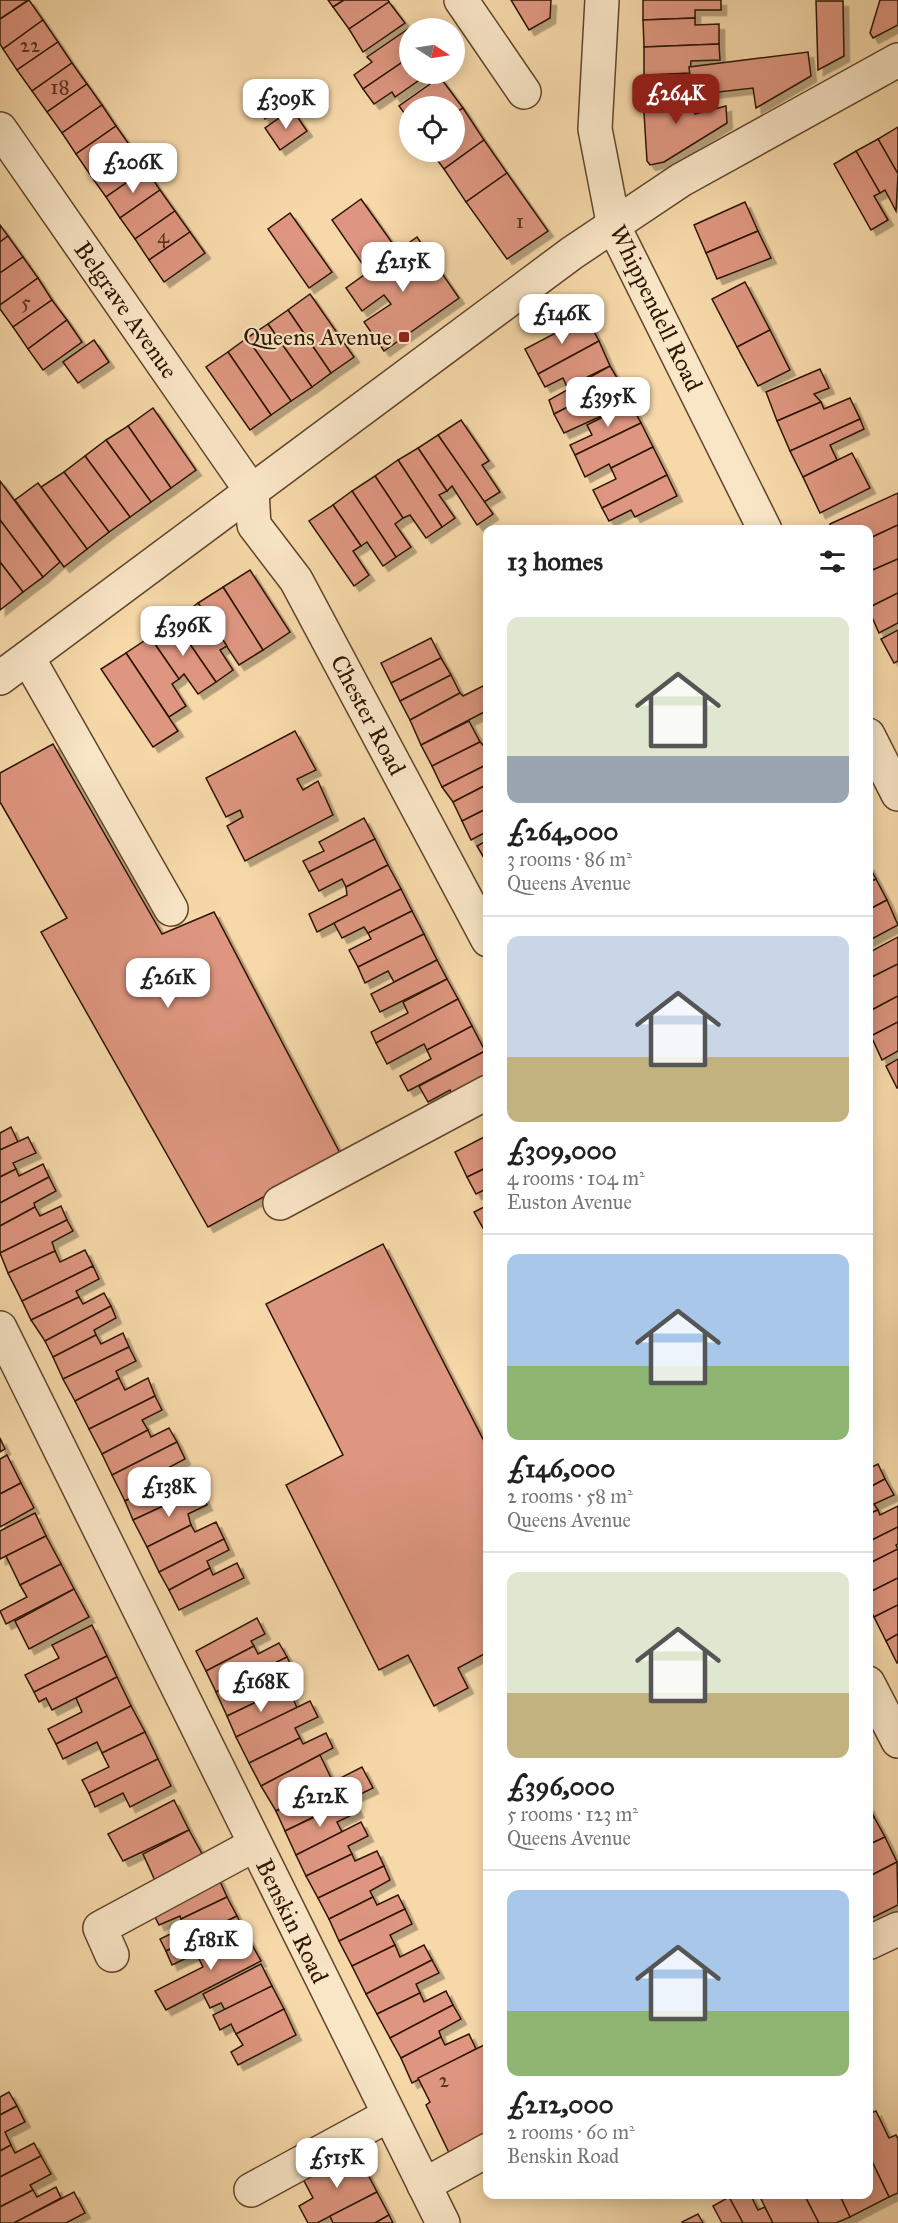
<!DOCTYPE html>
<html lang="en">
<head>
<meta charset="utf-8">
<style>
  :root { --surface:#fff; --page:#f6f6f6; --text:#222; --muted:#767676; --line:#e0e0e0; --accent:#8f2418 }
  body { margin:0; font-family:"IM FELL Great Primer",serif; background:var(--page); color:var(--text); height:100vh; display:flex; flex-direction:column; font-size:22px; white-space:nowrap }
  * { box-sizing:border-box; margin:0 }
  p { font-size:20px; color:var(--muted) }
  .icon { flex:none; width:33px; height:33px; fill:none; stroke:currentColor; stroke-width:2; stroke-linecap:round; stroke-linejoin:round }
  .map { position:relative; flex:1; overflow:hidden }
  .sheet { position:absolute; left:483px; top:525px; width:390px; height:1674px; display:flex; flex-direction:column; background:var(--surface); border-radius:12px; box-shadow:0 3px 15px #0003 }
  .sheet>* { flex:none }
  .needle { width:39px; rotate:102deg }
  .tools { position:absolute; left:399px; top:18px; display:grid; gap:12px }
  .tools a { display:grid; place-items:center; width:66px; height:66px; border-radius:50%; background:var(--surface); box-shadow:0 3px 15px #0003; font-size:30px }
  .price { position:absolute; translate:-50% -51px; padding:0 14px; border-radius:12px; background:#fff; color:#222; font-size:20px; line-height:39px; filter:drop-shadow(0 2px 3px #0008) }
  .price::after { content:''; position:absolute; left:50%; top:36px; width:18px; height:14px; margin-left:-9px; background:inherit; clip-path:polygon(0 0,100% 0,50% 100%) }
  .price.on { background:var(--accent); color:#fff }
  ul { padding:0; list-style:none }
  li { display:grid; align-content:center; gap:12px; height:318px; padding:0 24px }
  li+li { border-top:2px solid var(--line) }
  li span { display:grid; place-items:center; height:186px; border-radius:12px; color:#555 }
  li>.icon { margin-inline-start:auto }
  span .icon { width:108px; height:108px; fill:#fffc; stroke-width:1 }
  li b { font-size:26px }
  h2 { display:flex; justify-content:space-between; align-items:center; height:72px; padding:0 24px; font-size:26px }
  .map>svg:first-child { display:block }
  .building { fill:#de9680; stroke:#2e1500; stroke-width:1.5; filter:url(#shadow) }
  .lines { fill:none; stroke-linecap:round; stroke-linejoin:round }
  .minor-casing { stroke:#60462a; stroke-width:36 }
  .minor { stroke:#f9e6c7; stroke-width:33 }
  .poi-dot { fill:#8f2418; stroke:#f9e6c7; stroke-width:2 }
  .labels { text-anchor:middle; stroke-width:4.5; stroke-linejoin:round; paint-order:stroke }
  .number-label { font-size:21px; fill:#5a3520 }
  .street-label { font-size:24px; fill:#2e1500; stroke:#f9e6c7 }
  .poi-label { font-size:24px; fill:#2e1500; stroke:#f9e6c7; text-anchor:end }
</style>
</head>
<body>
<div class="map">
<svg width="898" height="2223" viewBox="0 0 898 2223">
  <defs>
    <filter id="shadow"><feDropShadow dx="5.5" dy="5.5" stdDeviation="0" flood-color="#0004"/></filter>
  </defs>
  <rect width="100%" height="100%" fill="#f6d8a9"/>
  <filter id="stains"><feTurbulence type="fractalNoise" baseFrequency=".00333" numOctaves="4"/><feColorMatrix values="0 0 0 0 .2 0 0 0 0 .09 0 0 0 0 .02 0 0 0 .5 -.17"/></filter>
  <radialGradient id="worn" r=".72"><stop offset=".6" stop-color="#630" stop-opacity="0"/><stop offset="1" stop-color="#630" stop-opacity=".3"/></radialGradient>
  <g class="building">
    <polygon points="0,0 28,0 0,19"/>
    <polygon points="29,0 43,20 3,49 0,44 0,19"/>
    <polygon points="328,0 344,0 333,7"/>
    <polygon points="344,0 388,0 389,2 349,29 333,7"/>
    <polygon points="511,0 551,0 550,18 529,30"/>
    <polygon points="643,0 721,0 721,10 695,10 695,18 643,20"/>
    <polygon points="880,0 898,0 898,25 873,38 870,33"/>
    <polygon points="816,1 843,1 844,56 818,70"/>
    <polygon points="389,2 405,23 363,52 349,29"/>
    <polygon points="695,18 695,25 719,24 719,44 644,47 643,20"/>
    <polygon points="43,20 58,42 17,70 3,49"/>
    <polygon points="408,29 410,57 363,89 354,75 372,62 367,57"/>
    <polygon points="58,42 72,63 32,91 17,70"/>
    <polygon points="719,44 720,60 691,61 690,73 644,75 644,47"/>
    <polygon points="808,52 811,76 756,108 753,88 692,95 689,67"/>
    <polygon points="410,57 410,74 428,74 395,97 392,92 374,104 363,89"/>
    <polygon points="72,63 87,84 47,112 32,91"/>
    <polygon points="440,77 463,108 454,114 454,106 410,106 410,121 399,106"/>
    <polygon points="87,84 102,105 62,133 47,112"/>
    <polygon points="271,85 285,105 265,119 252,98"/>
    <polygon points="692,93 695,114 726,106 727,123 664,162 650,165 647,161 643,97"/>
    <polygon points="102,105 116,126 76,154 62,133"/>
    <polygon points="463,108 484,140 444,169 431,152 454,152 454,114"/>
    <polygon points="292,109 307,131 280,150 265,128"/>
    <polygon points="116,126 131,147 91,176 76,154"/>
    <polygon points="898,127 898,174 878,139"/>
    <polygon points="878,139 898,174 896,211 885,190 880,193 856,151"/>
    <polygon points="484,140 507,173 466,202 444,169"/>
    <polygon points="131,147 146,169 106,197 91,176"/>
    <polygon points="856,151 880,193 874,196 888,220 871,230 834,164"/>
    <polygon points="146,169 160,190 120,218 106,197"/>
    <polygon points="507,173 548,231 507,259 466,202"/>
    <polygon points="160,190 175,211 135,239 120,218"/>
    <polygon points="361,199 398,251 368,272 332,220"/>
    <polygon points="745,202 758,231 706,253 694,225"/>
    <polygon points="175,211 190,232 149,260 135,239"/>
    <polygon points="290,213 332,272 309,288 268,229"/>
    <polygon points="0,225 8,236 0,242"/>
    <polygon points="758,231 771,258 717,279 706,253"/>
    <polygon points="190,232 205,253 164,282 149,260"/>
    <polygon points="8,236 23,257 0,273 0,242"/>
    <polygon points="417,237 459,298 384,351 364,322 391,304 384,295 362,311 346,288"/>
    <polygon points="23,257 38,278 0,305 0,273"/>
    <polygon points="38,278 52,300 13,327 0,309 0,305"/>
    <polygon points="745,282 770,330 737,347 712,299"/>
    <polygon points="310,294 354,357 331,373 288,310"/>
    <polygon points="52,300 67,320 28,349 13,327"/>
    <polygon points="288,310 331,373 312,387 268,324"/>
    <polygon points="586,317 599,341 538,374 525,349"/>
    <polygon points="67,320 82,342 43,370 28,349"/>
    <polygon points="268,324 312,387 291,401 247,338"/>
    <polygon points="770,330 790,370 758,386 737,347"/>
    <polygon points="247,338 291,401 271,415 228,352"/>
    <polygon points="94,340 109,362 78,383 63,362"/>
    <polygon points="599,341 610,366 567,387 563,378 545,387 538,374"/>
    <polygon points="228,352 271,415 250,430 206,367"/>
    <polygon points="610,366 619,381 554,414 549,400"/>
    <polygon points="820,369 829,388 814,394 821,402 777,421 766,392"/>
    <polygon points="619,381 630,403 564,433 554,414"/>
    <polygon points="850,398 860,419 790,451 777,421 821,402 824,409"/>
    <polygon points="630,403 641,423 575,455 570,445 592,435 587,425"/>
    <polygon points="153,408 196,470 171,488 128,426"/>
    <polygon points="860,419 864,429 830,445 837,460 803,477 790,451"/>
    <polygon points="461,420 489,461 482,465 500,492 484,502 438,435"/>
    <polygon points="641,423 653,447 611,468 609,464 585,477 575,455"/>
    <polygon points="128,426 171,488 151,502 106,440"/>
    <polygon points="438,435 493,514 477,525 452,486 447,491 418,448"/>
    <polygon points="106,440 151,502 130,517 85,456"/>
    <polygon points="653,447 667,475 602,508 593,490 616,479 611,468"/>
    <polygon points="418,448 447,491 439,495 455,518 442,527 398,460"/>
    <polygon points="852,453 870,488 820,513 803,477"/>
    <polygon points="85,456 130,517 109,532 64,472"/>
    <polygon points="398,460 442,527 426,538 410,515 403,518 375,476"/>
    <polygon points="64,472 109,532 87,549 41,487"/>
    <polygon points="667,475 677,496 635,517 631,510 609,521 602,508"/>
    <polygon points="375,476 403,518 395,524 411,547 396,557 352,491"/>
    <polygon points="0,481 60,562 43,577 0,520"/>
    <polygon points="38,483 87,549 64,567 15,500"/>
    <polygon points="352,491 396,557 383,566 367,542 361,546 333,505"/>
    <polygon points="898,493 898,525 868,539 868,530 832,530 830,524"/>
    <polygon points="333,505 361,546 353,551 369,575 354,586 309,521"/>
    <polygon points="0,520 43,577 23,592 0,562"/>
    <polygon points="898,525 898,559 868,572 868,539"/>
    <polygon points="898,559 898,593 868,608 868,572"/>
    <polygon points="0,562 23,592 0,610"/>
    <polygon points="250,570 290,632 263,650 223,587"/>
    <polygon points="223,587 263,650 239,665 198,603"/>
    <polygon points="898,593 898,623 879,633 868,608"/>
    <polygon points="198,603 227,646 220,650 233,670 216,682 174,621"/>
    <polygon points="174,621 216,682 198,694 184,674 179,679 150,637"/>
    <polygon points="898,630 898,661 894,663 881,639"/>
    <polygon points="150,637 179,679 172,684 186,706 169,717 126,653"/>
    <polygon points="431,638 441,658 391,683 381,663"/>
    <polygon points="126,653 178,731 153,747 101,669"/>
    <polygon points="441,658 451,675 400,701 391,683"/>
    <polygon points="451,675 460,693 410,720 400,701"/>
    <polygon points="483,686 488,694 488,710 421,745 410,720 460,693 463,696"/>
    <polygon points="469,721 480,742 432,766 421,745"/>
    <polygon points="295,731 316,770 297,779 303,790 318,781 333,815 245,861 227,826 243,817 240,810 226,817 206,778"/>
    <polygon points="480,742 483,745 488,742 488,764 442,787 432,766"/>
    <polygon points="53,744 162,934 214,912 341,1155 208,1227 41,932 67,918 0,802 0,773"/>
    <polygon points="488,764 488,784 453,802 442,787"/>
    <polygon points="488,784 488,808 462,821 453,802"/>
    <polygon points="488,808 488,831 471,840 462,821"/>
    <polygon points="364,818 375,839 309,872 303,861 324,851 319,842"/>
    <polygon points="375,839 388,865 346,887 342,879 319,891 309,872"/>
    <polygon points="488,840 488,865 477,846"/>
    <polygon points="868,864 876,879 868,883"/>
    <polygon points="388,865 401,889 317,932 309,914 347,895 346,887"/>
    <polygon points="876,879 887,900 868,910 868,883"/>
    <polygon points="401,889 412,911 368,933 364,927 342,938 334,923"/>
    <polygon points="887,900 898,925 868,941 868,910"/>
    <polygon points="412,911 424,934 358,967 349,950 371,939 368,933"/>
    <polygon points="424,934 437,960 394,982 388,971 365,983 358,967"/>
    <polygon points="898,937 898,964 868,979 868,953"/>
    <polygon points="437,960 447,979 380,1012 371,994"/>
    <polygon points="898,964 898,996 868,1012 868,979"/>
    <polygon points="447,979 458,999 376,1043 371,1032 408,1013 403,1002"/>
    <polygon points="898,996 898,1022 871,1036 868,1012"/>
    <polygon points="458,999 472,1026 427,1050 424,1044 387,1064 376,1043"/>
    <polygon points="898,1022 898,1051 882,1060 871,1036"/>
    <polygon points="472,1026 485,1051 408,1091 400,1076 431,1059 427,1050"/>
    <polygon points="485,1051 488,1080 454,1098 450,1090 428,1102 419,1086"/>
    <polygon points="898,1059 898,1088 897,1088 886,1066"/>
    <polygon points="11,1127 18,1142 0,1150 0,1133"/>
    <polygon points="488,1135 488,1167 467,1177 455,1152"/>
    <polygon points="28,1137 36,1153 13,1163 16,1169 0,1177 0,1150"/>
    <polygon points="43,1164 49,1177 0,1203 0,1177 16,1169 19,1176"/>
    <polygon points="488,1167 488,1188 476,1194 467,1177"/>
    <polygon points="49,1177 56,1191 34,1203 35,1207 0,1226 0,1203"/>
    <polygon points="488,1205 488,1226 483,1228 474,1212"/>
    <polygon points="61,1206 67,1220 0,1253 0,1226 35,1207 40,1216"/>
    <polygon points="67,1220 73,1231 52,1242 55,1251 8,1273 0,1253"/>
    <polygon points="383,1244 488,1449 488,1652 458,1668 468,1688 434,1706 408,1655 379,1670 286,1485 343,1455 266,1304"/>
    <polygon points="85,1250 93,1266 22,1301 8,1273 55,1251 60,1262"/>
    <polygon points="93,1266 99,1279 76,1291 79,1297 31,1320 22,1301"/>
    <polygon points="104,1293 111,1306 45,1341 31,1320 79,1297 83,1304"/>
    <polygon points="111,1306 116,1318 94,1330 96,1335 53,1357 45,1341"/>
    <polygon points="123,1333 129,1347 63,1379 53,1357 96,1335 101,1344"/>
    <polygon points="129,1347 136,1361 116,1371 119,1378 75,1401 63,1379"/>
    <polygon points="119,1378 125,1390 148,1378 155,1396 89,1429 75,1401"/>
    <polygon points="155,1396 162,1410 142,1420 148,1430 102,1454 89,1429"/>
    <polygon points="169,1428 177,1442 112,1475 102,1454 148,1430 151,1437"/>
    <polygon points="0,1438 5,1449 0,1452"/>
    <polygon points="177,1442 185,1459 164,1470 169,1479 125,1501 112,1475"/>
    <polygon points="7,1455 21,1483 0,1494 0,1459"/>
    <polygon points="878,1464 885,1479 868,1488 868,1469"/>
    <polygon points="193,1474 200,1489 133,1520 125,1501 169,1479 172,1484"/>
    <polygon points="885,1479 894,1495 874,1504 878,1510 868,1514 868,1488"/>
    <polygon points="21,1483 34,1508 0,1527 0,1494"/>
    <polygon points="200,1489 207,1505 188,1514 191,1525 147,1547 133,1520"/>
    <polygon points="898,1506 898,1527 868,1542 868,1514 878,1510 880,1515"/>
    <polygon points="35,1513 46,1536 0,1559 0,1531"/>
    <polygon points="216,1522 224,1539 159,1572 147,1547 191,1525 195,1532"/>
    <polygon points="898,1527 898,1544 896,1545 898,1549 868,1564 868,1542"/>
    <polygon points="46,1536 61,1564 20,1585 6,1556"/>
    <polygon points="224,1539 229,1550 207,1561 210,1568 169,1590 159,1572"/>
    <polygon points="898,1549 898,1578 868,1593 868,1564"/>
    <polygon points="237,1563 244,1578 179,1610 169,1590 210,1568 213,1575"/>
    <polygon points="61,1564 74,1589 6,1624 0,1611 27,1597 20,1585"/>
    <polygon points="898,1578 898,1605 874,1617 868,1606 868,1593"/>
    <polygon points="74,1589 89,1617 29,1649 15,1621"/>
    <polygon points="898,1605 898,1634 886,1641 874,1617"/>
    <polygon points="257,1618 265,1634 251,1641 254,1646 206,1671 196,1651"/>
    <polygon points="92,1625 107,1656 34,1692 25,1675 59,1658 52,1645"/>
    <polygon points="898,1634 898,1663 897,1663 886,1641"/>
    <polygon points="279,1643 287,1657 216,1692 206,1671 254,1646 258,1654"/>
    <polygon points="107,1656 117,1677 52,1710 46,1698 39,1702 34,1692"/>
    <polygon points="287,1657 295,1674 273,1686 275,1693 227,1716 216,1692"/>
    <polygon points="117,1677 131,1706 56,1744 48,1729 82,1712 76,1698"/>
    <polygon points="275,1693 278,1699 291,1693 297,1708 236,1737 227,1716"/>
    <polygon points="310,1701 318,1717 295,1728 300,1738 249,1763 236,1737"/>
    <polygon points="131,1706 145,1732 102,1753 97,1742 63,1759 56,1744"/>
    <polygon points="145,1732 158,1759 89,1793 82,1780 109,1767 102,1753"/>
    <polygon points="326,1733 333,1748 261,1786 249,1763 300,1738 303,1744"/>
    <polygon points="320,1755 333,1782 276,1811 261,1786"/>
    <polygon points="158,1759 171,1786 130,1807 123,1793 95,1807 89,1793"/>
    <polygon points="362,1767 373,1788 285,1831 276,1811"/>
    <polygon points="352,1799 358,1812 337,1822 342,1832 296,1855 285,1831"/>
    <polygon points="174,1800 189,1830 123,1861 108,1834"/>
    <polygon points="868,1805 874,1817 868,1820"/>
    <polygon points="874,1817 885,1837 868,1845 868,1820"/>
    <polygon points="361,1822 368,1836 348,1846 352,1854 306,1876 296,1855"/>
    <polygon points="189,1830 207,1863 157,1885 143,1854"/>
    <polygon points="885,1837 897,1862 868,1877 868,1845"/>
    <polygon points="377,1851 384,1866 318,1898 306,1876 352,1854 355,1861"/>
    <polygon points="897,1862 898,1905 868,1920 868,1877"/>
    <polygon points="384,1866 390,1880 370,1891 373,1897 329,1919 318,1898"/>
    <polygon points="218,1877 227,1897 181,1919 180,1916 159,1925 151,1909"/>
    <polygon points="398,1895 405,1909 339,1941 329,1919 373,1897 377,1905"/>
    <polygon points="227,1897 237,1916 166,1951 160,1939 185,1927 181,1919"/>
    <polygon points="405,1909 412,1924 390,1935 395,1945 352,1966 339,1941"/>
    <polygon points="237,1916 246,1934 198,1957 197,1953 172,1965 166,1951"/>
    <polygon points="246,1934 261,1961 166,2010 155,1991 203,1967 198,1957"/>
    <polygon points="395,1945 400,1957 424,1945 432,1960 366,1994 352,1966"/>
    <polygon points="432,1960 439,1973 416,1984 420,1993 377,2014 366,1994"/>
    <polygon points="261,1964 272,1986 225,2010 221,2003 210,2008 203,1994"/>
    <polygon points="272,1986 284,2009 236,2034 231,2024 220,2030 213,2015"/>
    <polygon points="446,1991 453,2005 390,2038 377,2014 420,1993 424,2002"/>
    <polygon points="453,2005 461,2019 439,2031 441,2037 401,2058 390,2038"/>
    <polygon points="284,2009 296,2035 238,2065 231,2052 243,2045 236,2034"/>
    <polygon points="469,2034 476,2049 412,2083 401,2058 441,2037 445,2045"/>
    <polygon points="484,2045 488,2052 488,2141 452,2159 426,2105 430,2102 418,2078"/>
    <polygon points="9,2092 17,2106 0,2115 0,2097"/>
    <polygon points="17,2106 25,2122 5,2132 11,2145 0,2151 0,2115"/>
    <polygon points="876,2111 889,2138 896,2135 898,2139 898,2193 889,2197 868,2153 868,2114"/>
    <polygon points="34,2143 41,2156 0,2177 0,2151 11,2145 15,2153"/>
    <polygon points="356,2152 377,2192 317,2223 308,2223 299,2206 313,2198 303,2179"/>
    <polygon points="868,2153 889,2197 850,2217 839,2194 868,2194"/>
    <polygon points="41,2156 51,2174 30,2185 33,2190 0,2207 0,2177"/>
    <polygon points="56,2187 61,2198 14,2223 0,2223 0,2207 33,2190 37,2197"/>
    <polygon points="74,2192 85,2213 66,2223 14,2223"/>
    <polygon points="377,2192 389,2215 375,2223 333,2223 330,2216"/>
    <polygon points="734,2194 750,2194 758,2210 765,2207 773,2223 743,2223 729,2197"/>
    <polygon points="770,2194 804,2194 819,2223 773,2223 761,2199"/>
    <polygon points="804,2194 839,2194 850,2217 836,2223 819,2223"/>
    <polygon points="729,2197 743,2223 722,2223 713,2206"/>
    <polygon points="698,2214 703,2223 683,2223 682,2222"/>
    <polygon points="389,2215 393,2223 375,2223"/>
  </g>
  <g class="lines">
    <g class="minor-casing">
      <g id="minor">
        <polyline points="461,0 524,92"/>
        <polyline points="602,0 595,129 614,227 765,530"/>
        <polyline points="0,129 252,492 254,525 296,580 488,940"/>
        <polyline points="28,658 171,909"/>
        <polyline points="0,678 572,253 681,180 898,60"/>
        <polyline points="868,735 898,794"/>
        <polyline points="280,1203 488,1092"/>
        <polyline points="0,1328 443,2223"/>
        <polyline points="868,1683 898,1741"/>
        <polyline points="868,1943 898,1929"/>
        <polyline points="112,1955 100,1928 254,1845"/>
        <polyline points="424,2185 488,2150"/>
        <polyline points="251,2190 389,2115"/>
      </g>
    </g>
    <use href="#minor" class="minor"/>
  </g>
  <rect class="poi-dot" x="398" y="331" width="12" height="12" rx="3"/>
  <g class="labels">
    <g class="number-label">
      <text x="30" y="52">22</text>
      <text x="60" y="94">18</text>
      <text x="520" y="228">1</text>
      <text x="163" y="243">4</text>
      <text x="26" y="309">5</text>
      <text x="444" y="2087">2</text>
    </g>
    <g class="street-label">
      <text transform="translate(656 308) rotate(64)" y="8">Whippendell Road</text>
      <text transform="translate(126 310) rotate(55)" y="8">Belgrave Avenue</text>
      <text transform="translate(368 715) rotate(62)" y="8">Chester Road</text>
      <text transform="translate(292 1921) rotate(64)" y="8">Benskin Road</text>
    </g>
    <g class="poi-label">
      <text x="392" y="345">Queens Avenue</text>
    </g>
  </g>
  <rect width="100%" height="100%" filter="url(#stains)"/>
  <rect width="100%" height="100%" fill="url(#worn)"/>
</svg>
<div class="tools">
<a><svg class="needle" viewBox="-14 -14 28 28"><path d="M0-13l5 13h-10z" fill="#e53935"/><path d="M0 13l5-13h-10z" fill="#767676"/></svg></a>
<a><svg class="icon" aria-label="locate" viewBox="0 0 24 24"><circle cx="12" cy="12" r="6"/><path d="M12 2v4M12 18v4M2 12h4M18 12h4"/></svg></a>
</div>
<b class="price on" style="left:676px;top:125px">£264K</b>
<b class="price" style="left:286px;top:130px">£309K</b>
<b class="price" style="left:133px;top:194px">£206K</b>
<b class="price" style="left:403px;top:293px">£215K</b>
<b class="price" style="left:562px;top:345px">£146K</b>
<b class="price" style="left:608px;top:428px">£395K</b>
<b class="price" style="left:183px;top:657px">£396K</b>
<b class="price" style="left:168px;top:1009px">£261K</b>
<b class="price" style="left:169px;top:1518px">£138K</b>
<b class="price" style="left:261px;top:1713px">£168K</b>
<b class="price" style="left:320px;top:1828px">£212K</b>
<b class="price" style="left:211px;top:1971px">£181K</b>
<b class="price" style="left:337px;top:2189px">£515K</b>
<section class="sheet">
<h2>13 homes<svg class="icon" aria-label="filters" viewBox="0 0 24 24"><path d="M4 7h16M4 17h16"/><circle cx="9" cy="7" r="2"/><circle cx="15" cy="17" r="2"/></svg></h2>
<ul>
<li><span style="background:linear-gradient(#dfe7d0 75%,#9aa5b1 0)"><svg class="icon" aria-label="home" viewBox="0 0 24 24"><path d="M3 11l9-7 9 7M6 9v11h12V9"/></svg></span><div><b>£264,000</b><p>3 rooms · 86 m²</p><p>Queens Avenue</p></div></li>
<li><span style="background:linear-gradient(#c9d6e8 65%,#c2b280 0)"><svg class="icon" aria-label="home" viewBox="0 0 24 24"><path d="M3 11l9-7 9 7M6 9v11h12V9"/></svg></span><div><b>£309,000</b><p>4 rooms · 104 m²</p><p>Euston Avenue</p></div></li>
<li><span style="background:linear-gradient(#a9c7e8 60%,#8fb573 0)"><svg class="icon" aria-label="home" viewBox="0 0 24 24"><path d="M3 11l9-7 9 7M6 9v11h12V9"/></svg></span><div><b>£146,000</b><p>2 rooms · 58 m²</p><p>Queens Avenue</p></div></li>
<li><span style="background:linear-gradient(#dfe7d0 65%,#c2b280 0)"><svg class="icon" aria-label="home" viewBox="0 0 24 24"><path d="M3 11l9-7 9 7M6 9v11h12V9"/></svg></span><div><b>£396,000</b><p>5 rooms · 123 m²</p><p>Queens Avenue</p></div></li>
<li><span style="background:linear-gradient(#a9c7e8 65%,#8fb573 0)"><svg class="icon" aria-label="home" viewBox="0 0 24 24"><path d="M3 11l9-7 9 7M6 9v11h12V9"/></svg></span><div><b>£212,000</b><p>2 rooms · 60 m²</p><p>Benskin Road</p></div></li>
</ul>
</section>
</div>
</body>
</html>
